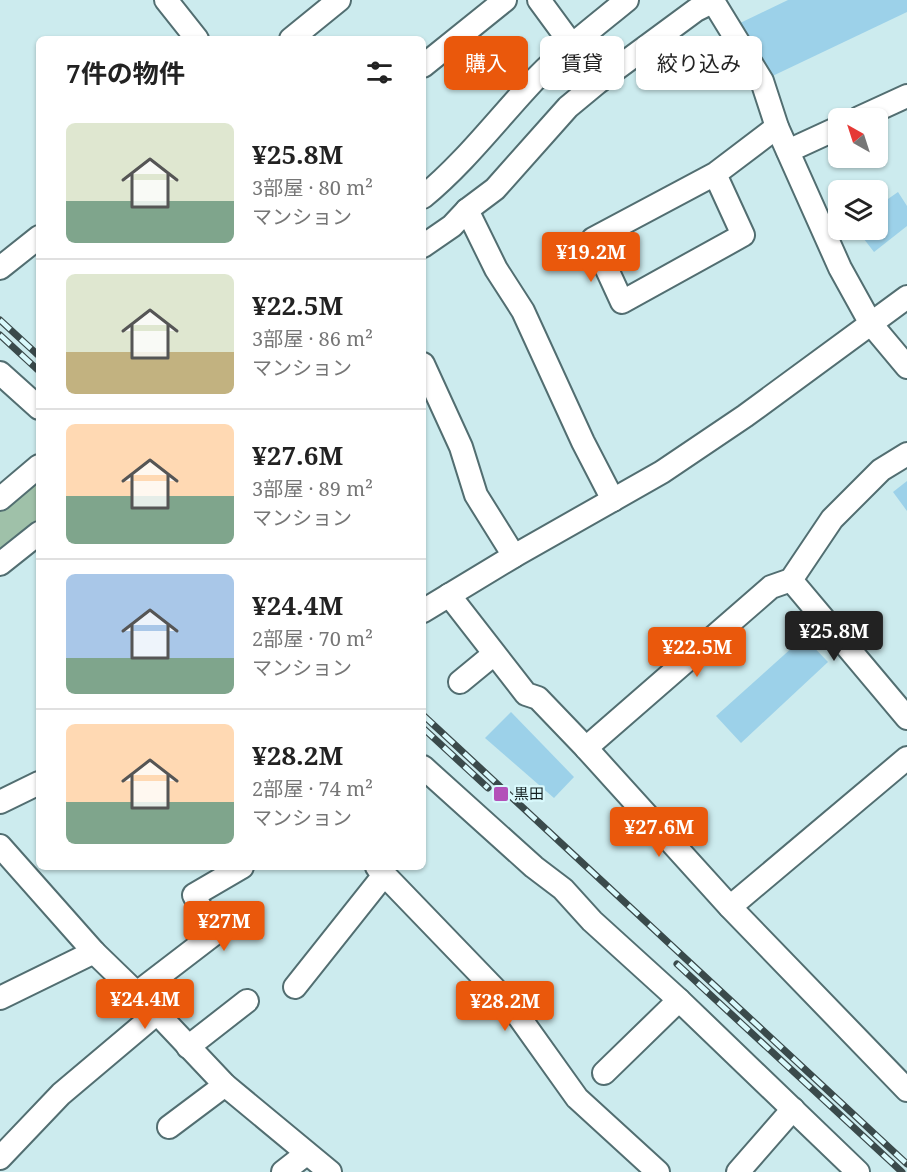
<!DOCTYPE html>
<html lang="ja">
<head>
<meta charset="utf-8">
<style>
  :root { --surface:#fff; --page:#f2f2f2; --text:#222; --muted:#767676; --line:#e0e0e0; --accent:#ea580c }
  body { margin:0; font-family:"Noto Serif","Noto Sans JP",serif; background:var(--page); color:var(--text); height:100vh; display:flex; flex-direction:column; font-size:22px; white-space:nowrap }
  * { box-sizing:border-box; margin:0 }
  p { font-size:20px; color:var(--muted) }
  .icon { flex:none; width:33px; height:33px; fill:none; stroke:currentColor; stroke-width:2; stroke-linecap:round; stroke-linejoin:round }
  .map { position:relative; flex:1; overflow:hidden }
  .sheet { position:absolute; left:36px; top:36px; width:390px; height:834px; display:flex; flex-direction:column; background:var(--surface); border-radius:9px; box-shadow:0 2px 4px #0004 }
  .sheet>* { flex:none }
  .hud { position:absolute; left:444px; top:36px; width:372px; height:54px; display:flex; gap:12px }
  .needle { width:39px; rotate:321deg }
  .controls { position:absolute; left:828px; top:108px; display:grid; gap:12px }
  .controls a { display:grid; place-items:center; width:60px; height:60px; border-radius:9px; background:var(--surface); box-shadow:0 2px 4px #0004; font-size:30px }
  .price { position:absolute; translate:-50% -51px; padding:0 14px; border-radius:6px; background:var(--accent); color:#fff; font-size:20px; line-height:39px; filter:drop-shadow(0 2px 3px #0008) }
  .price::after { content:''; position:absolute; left:50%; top:36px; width:18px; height:14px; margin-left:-9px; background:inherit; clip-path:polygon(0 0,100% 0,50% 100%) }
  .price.selected { background:#222; color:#fff }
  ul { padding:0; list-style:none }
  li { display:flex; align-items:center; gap:18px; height:150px; padding:0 30px }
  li+li { border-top:2px solid var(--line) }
  li span { display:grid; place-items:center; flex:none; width:168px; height:120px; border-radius:9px; color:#555 }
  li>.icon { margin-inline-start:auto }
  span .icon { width:72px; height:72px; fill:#fffc; stroke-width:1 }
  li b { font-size:26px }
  h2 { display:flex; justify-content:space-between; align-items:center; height:72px; padding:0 30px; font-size:26px }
  .chip { padding:0 21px; border-radius:9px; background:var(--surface); box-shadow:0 2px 4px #0004; font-size:21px; line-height:54px }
  .chip.selected { background:var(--accent); color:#fff }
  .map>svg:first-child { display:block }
  .green { fill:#9fc1a9 }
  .building { fill:#9cd1e9 }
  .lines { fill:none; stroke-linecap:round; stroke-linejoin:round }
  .street-casing { stroke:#526e71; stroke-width:26 }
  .street { stroke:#fff; stroke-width:22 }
  .rail-casing { stroke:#3a4a4b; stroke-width:7 }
  .rail { stroke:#d9f9fc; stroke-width:4.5; stroke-dasharray:14; stroke-linecap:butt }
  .poi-dot { fill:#b351b9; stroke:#d9f9fc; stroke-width:2 }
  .labels { text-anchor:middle; stroke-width:4.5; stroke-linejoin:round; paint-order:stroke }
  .poi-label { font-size:15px; fill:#152122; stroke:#d9f9fc; text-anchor:start }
</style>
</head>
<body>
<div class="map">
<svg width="907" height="1172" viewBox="0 0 907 1172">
  <rect width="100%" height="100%" fill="#ccebee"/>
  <polygon class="green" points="39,465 39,531 0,564 0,498"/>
  <g class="building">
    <polygon points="788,0 907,0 907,12 762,81 736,25"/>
    <polygon points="898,192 907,206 907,226 874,252 857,230 878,230 878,206"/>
    <polygon points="907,481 907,511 893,492"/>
    <polygon points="804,637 828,662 741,743 716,716"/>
    <polygon points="511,712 574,777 554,798 485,738"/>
  </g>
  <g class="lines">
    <g class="street-casing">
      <g id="street">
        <polyline points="166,0 197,39"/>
        <polyline points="539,0 572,45"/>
        <polyline points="291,39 339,0"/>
        <polyline points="423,66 505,0"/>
        <polyline points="859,118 907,96"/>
        <polyline points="788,151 838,128"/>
        <polyline points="715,174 743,235 622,302 593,239 715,174 777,127"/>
        <path d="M423 197C462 165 493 125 527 88 557 55 593 28 627 0"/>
        <polyline points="467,210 496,269 523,311 583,442 613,500"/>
        <polyline points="423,246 452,226 467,210 495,189 568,107 597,83 696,10 708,4 716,6 762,81 777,127 840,268 871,324 907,367"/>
        <polyline points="0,268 39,237"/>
        <polyline points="423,364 461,447 476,495 514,556"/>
        <polyline points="0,373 39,408"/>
        <polyline points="0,499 39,466"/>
        <polyline points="0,564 39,533"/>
        <polyline points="791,580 907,718"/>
        <polyline points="449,595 526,694 538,698 586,748 730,907 907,1090"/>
        <polyline points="423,611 514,556 662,472 745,416 907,297"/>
        <polyline points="460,682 494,654"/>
        <polyline points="586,748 771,587 791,580 832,519 881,470 907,454"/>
        <polyline points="423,767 534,867 563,889 592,921 679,1000 858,1172"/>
        <polyline points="0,802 39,783"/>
        <polyline points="0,846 94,952 157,1013 225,1085 330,1172"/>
        <polyline points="377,867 512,1007 577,1098 658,1172"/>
        <polyline points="730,907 907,758"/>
        <polyline points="295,987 384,875"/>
        <polyline points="137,993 214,934 194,895 242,867"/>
        <polyline points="0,998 94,952"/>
        <polyline points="188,1047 247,1001"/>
        <polyline points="604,1073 679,1000"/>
        <polyline points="169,1127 225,1085"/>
        <polyline points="0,1158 61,1094 157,1013"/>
        <polyline points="283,1172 306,1154"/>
        <polyline points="738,1172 793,1109"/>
      </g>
    </g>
    <use href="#street" class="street"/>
    <g class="rail-casing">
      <g id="rail">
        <polyline points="0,320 39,356"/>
        <polyline points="0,335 39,371"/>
        <polyline points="423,715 907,1164"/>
        <polyline points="423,728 488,788"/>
        <polyline points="677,964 902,1172"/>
      </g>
    </g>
    <use href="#rail" class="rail"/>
  </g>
  <rect class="poi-dot" x="493" y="786" width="16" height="16" rx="3"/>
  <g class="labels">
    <g class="poi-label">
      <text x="514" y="799">黒田</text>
    </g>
  </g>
</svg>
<div class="controls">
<a><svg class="needle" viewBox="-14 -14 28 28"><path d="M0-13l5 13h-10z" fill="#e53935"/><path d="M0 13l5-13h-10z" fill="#767676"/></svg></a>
<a><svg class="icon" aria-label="layers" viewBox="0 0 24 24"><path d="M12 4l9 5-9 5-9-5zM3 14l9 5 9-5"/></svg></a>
</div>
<b class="price" style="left:591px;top:283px">¥19.2M</b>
<b class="price selected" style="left:834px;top:662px">¥25.8M</b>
<b class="price" style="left:697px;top:678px">¥22.5M</b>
<b class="price" style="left:659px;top:858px">¥27.6M</b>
<b class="price" style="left:224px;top:952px">¥27M</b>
<b class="price" style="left:145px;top:1030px">¥24.4M</b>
<b class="price" style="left:505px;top:1032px">¥28.2M</b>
<div class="hud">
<a class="chip selected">購入</a>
<a class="chip">賃貸</a>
<a class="chip">絞り込み</a>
</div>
<section class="sheet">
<h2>7件の物件<svg class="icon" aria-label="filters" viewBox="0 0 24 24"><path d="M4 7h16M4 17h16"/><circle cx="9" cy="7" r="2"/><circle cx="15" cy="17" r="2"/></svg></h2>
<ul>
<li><span style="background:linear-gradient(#dfe7d0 65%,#7fa58c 0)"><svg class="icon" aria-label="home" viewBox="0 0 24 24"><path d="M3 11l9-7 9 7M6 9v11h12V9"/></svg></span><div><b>¥25.8M</b><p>3部屋 · 80 m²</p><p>マンション</p></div></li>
<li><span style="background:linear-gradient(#dfe7d0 65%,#c2b280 0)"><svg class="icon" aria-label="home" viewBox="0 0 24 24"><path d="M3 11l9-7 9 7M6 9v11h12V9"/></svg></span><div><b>¥22.5M</b><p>3部屋 · 86 m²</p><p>マンション</p></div></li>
<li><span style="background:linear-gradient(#ffd9b3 60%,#7fa58c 0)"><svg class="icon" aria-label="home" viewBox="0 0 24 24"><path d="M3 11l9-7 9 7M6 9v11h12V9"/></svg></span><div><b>¥27.6M</b><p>3部屋 · 89 m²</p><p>マンション</p></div></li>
<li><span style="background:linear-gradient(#a9c7e8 70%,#7fa58c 0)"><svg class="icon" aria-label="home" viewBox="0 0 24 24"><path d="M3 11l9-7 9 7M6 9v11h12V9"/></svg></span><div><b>¥24.4M</b><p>2部屋 · 70 m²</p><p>マンション</p></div></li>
<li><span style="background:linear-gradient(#ffd9b3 65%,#7fa58c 0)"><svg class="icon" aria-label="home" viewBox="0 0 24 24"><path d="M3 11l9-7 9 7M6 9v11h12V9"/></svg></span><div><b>¥28.2M</b><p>2部屋 · 74 m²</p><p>マンション</p></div></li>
</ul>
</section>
</div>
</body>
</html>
